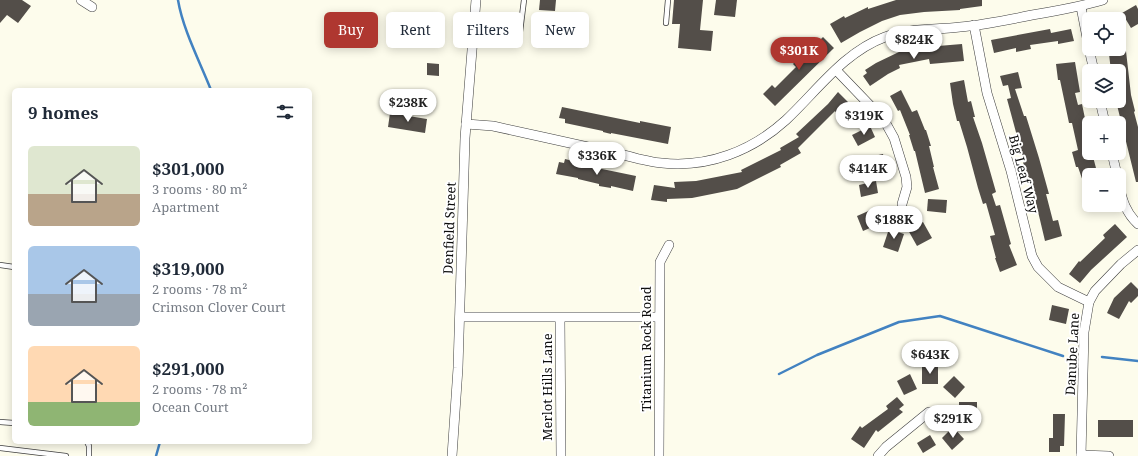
<!DOCTYPE html>
<html lang="en">
<head>
<meta charset="utf-8">
<style>
  :root { --surface:#fff; --page:#f6f6f7; --text:#1f2937; --muted:#747a83; --accent:#af3730 }
  body { margin:0; font-family:"Noto Serif",serif; background:var(--page); color:var(--text); height:100vh; display:flex; flex-direction:column; font-size:15px; white-space:nowrap }
  * { box-sizing:border-box; margin:0 }
  p { font-size:13px; color:var(--muted) }
  .icon { flex:none; width:22px; height:22px; fill:none; stroke:currentColor; stroke-width:2; stroke-linecap:round; stroke-linejoin:round }
  .map { position:relative; flex:1; overflow:hidden }
  .side { position:absolute; left:12px; top:88px; width:300px; height:356px; display:flex; flex-direction:column; background:var(--surface); border-radius:6px; box-shadow:0 2px 10px #0003 }
  .side>* { flex:none }
  .guide { position:absolute; left:324px; top:12px; width:380px; height:36px; display:flex; gap:8px }
  .fabs { position:absolute; left:1082px; top:12px; display:grid; gap:8px }
  .fabs a { display:grid; place-items:center; width:44px; height:44px; border-radius:6px; background:var(--surface); box-shadow:0 2px 10px #0003; font-size:20px }
  .price { position:absolute; translate:-50% -34px; padding:0 9px; border-radius:14px; background:#fff; color:#222; font-size:13px; line-height:26px; filter:drop-shadow(0 1px 2px #0008) }
  .price::after { content:''; position:absolute; left:50%; top:24px; width:12px; height:9px; margin-left:-6px; background:inherit; clip-path:polygon(0 0,100% 0,50% 100%) }
  .price.current { background:var(--accent); color:#fff }
  ul { padding:0; list-style:none }
  li { display:flex; align-items:center; gap:12px; height:100px; padding:0 16px }
  li span { display:grid; place-items:center; flex:none; width:112px; height:80px; border-radius:6px; color:#555 }
  li>.icon { margin-inline-start:auto }
  span .icon { width:48px; height:48px; fill:#fffc; stroke-width:1 }
  li b { font-size:17px }
  h2 { display:flex; justify-content:space-between; align-items:center; height:48px; padding:0 16px; font-size:17px }
  .chip { padding:0 14px; border-radius:6px; background:var(--surface); box-shadow:0 2px 10px #0003; font-size:14px; line-height:36px }
  .chip.current { background:var(--accent); color:#fff }
  .map>svg:first-child { display:block }
  .lines { fill:none; stroke-linecap:round; stroke-linejoin:round }
  .stream { stroke:#4282c1; stroke-width:2.5 }
  .building { fill:#534e49 }
  .service-casing { stroke:#3f3f3f; stroke-width:6 }
  .minor-casing { stroke:#3f3f3f; stroke-width:10 }
  .service { stroke:#fff; stroke-width:4.5 }
  .minor { stroke:#fff; stroke-width:9 }
  .labels { text-anchor:middle; stroke-width:4; stroke-linejoin:round; paint-order:stroke }
  .street-label { font-size:13px; fill:#0c0c0c; stroke:#fff }
</style>
</head>
<body>
<div class="map">
<svg width="1138" height="456" viewBox="0 0 1138 456">
  <rect width="100%" height="100%" fill="#fdfcec"/>
  <g class="lines">
    <g class="stream">
      <path d="M178 0C183 30 200 62 211 90"/>
      <polyline points="1102,357 1138,361"/>
      <polyline points="779,374 817,355 899,322 940,316 1063,356"/>
      <polyline points="156,456 160,442"/>
    </g>
  </g>
  <g class="building">
    <polygon points="0,0 22,0 31,6 18,23 7,15 0,23"/>
    <polygon points="540,0 556,0 555,11 539,10"/>
    <polygon points="674,0 703,0 700,30 713,31 711,51 678,48 680,24 672,24"/>
    <polygon points="716,0 737,0 735,17 714,15"/>
    <polygon points="896,0 982,0 982,6 960,9 960,10 924,12 900,15 882,21 860,32 841,43 830,24 844,16 845,18 868,7 868,9"/>
    <polygon points="1136,5 1138,9 1138,24 1131,28 1122,13"/>
    <polygon points="1050,29 1051,33 1071,29 1074,41 1058,44 1058,41 1030,45 1031,49 1016,52 1016,48 994,53 991,40"/>
    <polygon points="823,37 834,48 775,106 763,94 772,85 775,88 796,67 793,64 804,52 806,54"/>
    <polygon points="962,44 964,61 930,64 929,59 899,65 900,68 888,74 870,86 863,76 867,73 865,70 876,63 901,51 926,47"/>
    <polygon points="1126,51 1131,95 1135,111 1134,112 1138,127 1138,182 1136,182 1116,101 1119,101 1119,69 1111,71 1109,54"/>
    <polygon points="1075,62 1080,92 1075,93 1078,105 1082,104 1089,138 1089,153 1092,153 1096,168 1099,175 1089,175 1089,195 1088,196 1078,167 1076,167 1072,152 1078,150 1072,123 1069,123 1060,80 1058,80 1056,64"/>
    <polygon points="427,63 439,64 439,76 427,75"/>
    <polygon points="1018,72 1022,88 1015,89 1024,116 1026,116 1039,158 1049,194 1046,194 1053,221 1058,220 1062,236 1045,241 1036,203 1029,177 1027,178 1023,162 1024,162 1007,99 1011,98 1008,85 1003,86 1000,76"/>
    <polygon points="964,80 968,102 971,101 975,117 973,117 982,143 996,192 992,194 996,206 1000,205 1011,244 1009,245 1017,265 1000,272 995,258 996,258 990,236 995,235 986,203 983,204 978,188 967,147 959,121 957,121 953,104 950,83"/>
    <polygon points="901,90 912,112 917,110 925,130 926,130 931,146 929,146 934,167 933,167 939,189 925,193 915,151 914,151 909,135 910,135 900,110 898,111 890,96"/>
    <polygon points="838,92 850,104 840,114 837,114 835,111 798,148 801,153 780,165 781,167 737,189 692,198 667,199 667,202 651,200 654,185 675,188 674,182 696,181 742,172 741,170 781,150 780,148 799,137 796,134 828,104"/>
    <polygon points="562,107 640,123 640,121 671,127 668,144 611,133 611,134 603,132 603,131 565,123 565,119 559,118"/>
    <polygon points="390,113 427,119 425,133 388,127"/>
    <polygon points="870,126 875,137 858,146 852,135"/>
    <polygon points="883,154 885,164 880,165 882,171 868,174 865,158"/>
    <polygon points="565,159 573,161 573,163 636,176 633,191 611,186 611,188 599,186 599,184 578,179 578,178 556,174 559,162 564,163"/>
    <polygon points="876,181 878,193 861,197 859,185"/>
    <polygon points="928,199 947,200 946,213 927,211"/>
    <polygon points="873,209 879,224 863,231 857,216"/>
    <polygon points="923,222 932,238 917,246 908,230"/>
    <polygon points="1115,224 1127,237 1091,270 1080,283 1069,274 1079,261 1080,262 1105,238 1103,235"/>
    <polygon points="889,229 904,234 898,252 883,247"/>
    <polygon points="1131,282 1138,289 1138,296 1131,303 1129,301 1119,319 1107,313 1114,298"/>
    <polygon points="1052,305 1069,309 1066,324 1049,320"/>
    <rect x="922" y="366" width="16" height="18"/>
    <polygon points="910,374 917,389 904,395 897,381"/>
    <polygon points="954,376 965,387 955,398 943,387"/>
    <polygon points="897,397 904,405 899,409 903,412 878,432 876,430 864,448 851,439 860,426 862,428 888,409 886,406"/>
    <rect x="959" y="402" width="18" height="16"/>
    <polygon points="1053,414 1065,414 1064,446 1060,446 1060,452 1049,452 1049,438 1053,438"/>
    <rect x="1098" y="420" width="35" height="17"/>
    <polygon points="953,427 964,439 952,450 942,438"/>
    <polygon points="930,435 936,445 923,453 917,443"/>
  </g>
  <g class="lines">
    <g class="service-casing">
      <g id="service">
        <polyline points="666,23 668,0"/>
        <polyline points="519,40 524,0"/>
        <polyline points="0,265 14,267"/>
        <polyline points="0,422 14,423"/>
        <polyline points="87,442 89,446 89,456"/>
        <polyline points="0,448 66,456"/>
      </g>
    </g>
    <g class="minor-casing">
      <g id="minor">
        <polyline points="81,0 92,7"/>
        <polyline points="1081,7 1089,48"/>
        <polyline points="974,25 987,93 1011,171 1032,256 1038,267 1058,287 1089,302"/>
        <polyline points="1089,49 1094,71"/>
        <polyline points="836,70 884,120 894,138 906,177 907,187 902,204"/>
        <polyline points="1100,101 1105,123"/>
        <path d="M466 124 493 126C528 134 562 141 597 149 611 152 625 155 639 159 646 160 654 163 662 163 708 168 752 151 786 120 817 91 844 52 885 37 909 28 935 30 960 27 984 25 1008 20 1032 15 1056 11 1080 7 1103 0"/>
        <polyline points="1112,153 1117,175"/>
        <path d="M1119 185C1122 200 1126 213 1138 224"/>
        <polyline points="460,317 659,317"/>
        <polyline points="560,318 561,456"/>
        <polyline points="1081,455 1109,456"/>
        <polyline points="452,456 458,368 465,138 476,0"/>
        <polyline points="659,456 660,262 669,245"/>
        <polyline points="878,456 886,447 929,412"/>
        <polyline points="1081,456 1084,332 1089,302 1095,291 1121,264 1138,250"/>
      </g>
    </g>
    <use href="#service" class="service"/>
    <use href="#minor" class="minor"/>
  </g>
  <g class="labels">
    <g class="street-label">
      <text transform="translate(1024 174) rotate(75)" y="5">Big Leaf Way</text>
      <text transform="translate(449 228) rotate(-88)" y="5">Denfield Street</text>
      <text transform="translate(646 349) rotate(-90)" y="5">Titanium Rock Road</text>
      <text transform="translate(1072 354) rotate(-87)" y="5">Danube Lane</text>
      <text transform="translate(547 387) rotate(-90)" y="5">Merlot Hills Lane</text>
    </g>
  </g>
</svg>
<div class="fabs">
<a><svg class="icon" aria-label="locate" viewBox="0 0 24 24"><circle cx="12" cy="12" r="6"/><path d="M12 2v4M12 18v4M2 12h4M18 12h4"/></svg></a>
<a><svg class="icon" aria-label="layers" viewBox="0 0 24 24"><path d="M12 4l9 5-9 5-9-5zM3 14l9 5 9-5"/></svg></a>
<a>+</a>
<a>−</a>
</div>
<b class="price" style="left:914px;top:60px">$824K</b>
<b class="price current" style="left:799px;top:71px">$301K</b>
<b class="price" style="left:408px;top:123px">$238K</b>
<b class="price" style="left:864px;top:136px">$319K</b>
<b class="price" style="left:597px;top:176px">$336K</b>
<b class="price" style="left:868px;top:189px">$414K</b>
<b class="price" style="left:894px;top:240px">$188K</b>
<b class="price" style="left:930px;top:375px">$643K</b>
<b class="price" style="left:953px;top:439px">$291K</b>
<div class="guide">
<a class="chip current">Buy</a>
<a class="chip">Rent</a>
<a class="chip">Filters</a>
<a class="chip">New</a>
</div>
<section class="side">
<h2>9 homes<svg class="icon" aria-label="filters" viewBox="0 0 24 24"><path d="M4 7h16M4 17h16"/><circle cx="9" cy="7" r="2"/><circle cx="15" cy="17" r="2"/></svg></h2>
<ul>
<li><span style="background:linear-gradient(#dfe7d0 60%,#b9a48a 0)"><svg class="icon" aria-label="home" viewBox="0 0 24 24"><path d="M3 11l9-7 9 7M6 9v11h12V9"/></svg></span><div><b>$301,000</b><p>3 rooms · 80 m²</p><p>Apartment</p></div></li>
<li><span style="background:linear-gradient(#a9c7e8 60%,#9aa5b1 0)"><svg class="icon" aria-label="home" viewBox="0 0 24 24"><path d="M3 11l9-7 9 7M6 9v11h12V9"/></svg></span><div><b>$319,000</b><p>2 rooms · 78 m²</p><p>Crimson Clover Court</p></div></li>
<li><span style="background:linear-gradient(#ffd9b3 70%,#8fb573 0)"><svg class="icon" aria-label="home" viewBox="0 0 24 24"><path d="M3 11l9-7 9 7M6 9v11h12V9"/></svg></span><div><b>$291,000</b><p>2 rooms · 78 m²</p><p>Ocean Court</p></div></li>
</ul>
</section>
</div>
</body>
</html>
